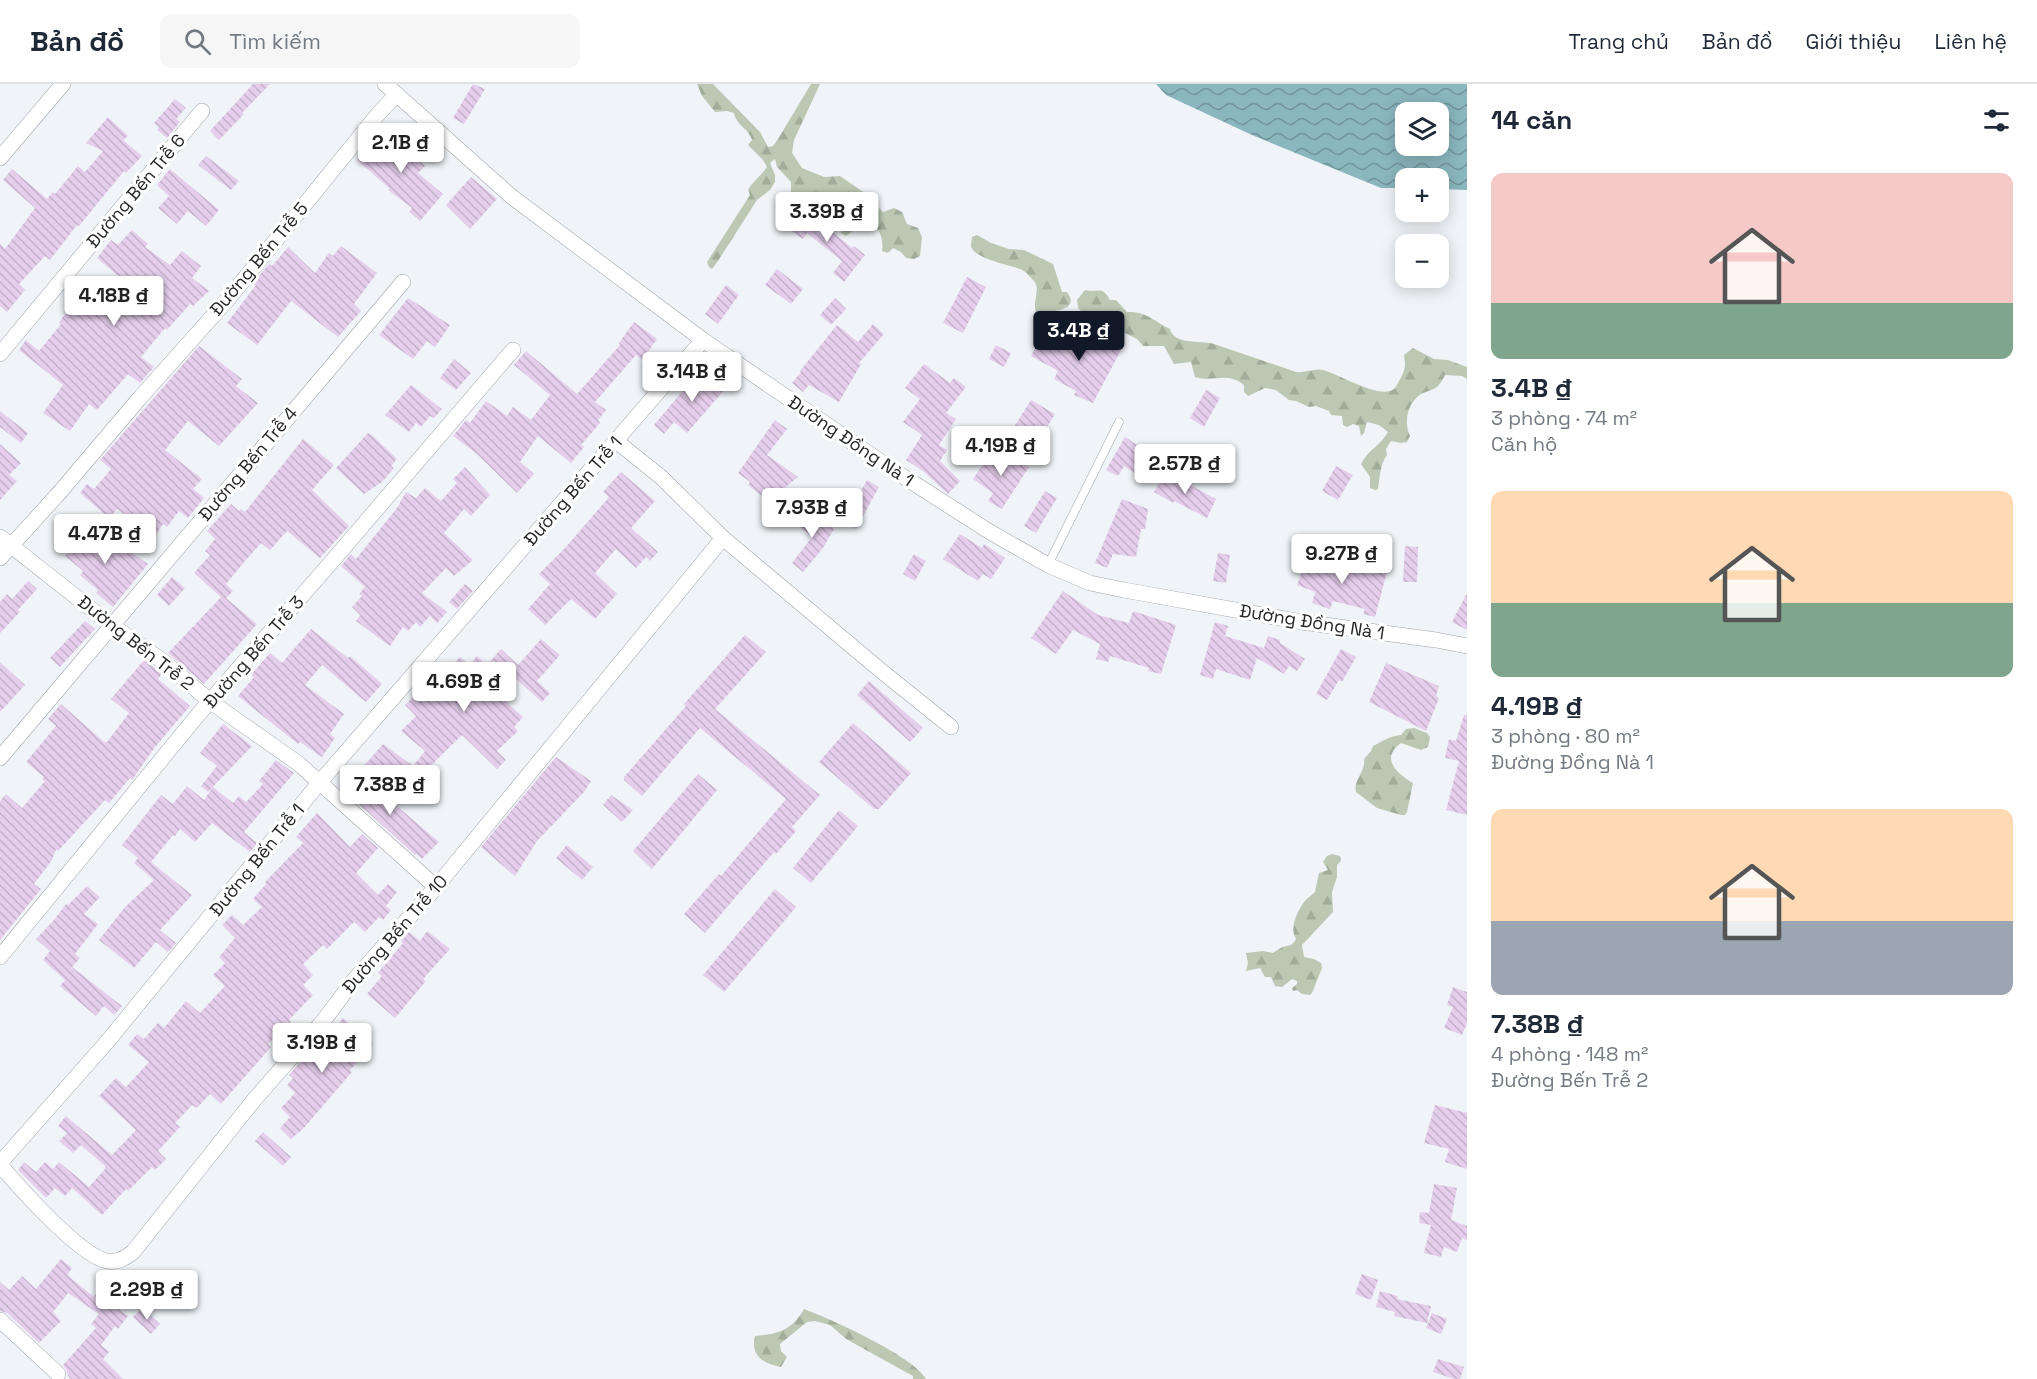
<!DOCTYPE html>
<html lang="vi">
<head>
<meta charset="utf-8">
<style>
  :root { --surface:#fff; --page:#f6f6f7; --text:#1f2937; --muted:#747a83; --line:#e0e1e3; --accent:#111827 }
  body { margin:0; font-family:"Space Grotesk",sans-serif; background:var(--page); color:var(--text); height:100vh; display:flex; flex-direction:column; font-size:22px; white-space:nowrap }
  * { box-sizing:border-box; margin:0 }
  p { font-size:20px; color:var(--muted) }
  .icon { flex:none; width:33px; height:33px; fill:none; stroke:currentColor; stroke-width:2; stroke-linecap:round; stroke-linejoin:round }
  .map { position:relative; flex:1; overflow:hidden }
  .side { display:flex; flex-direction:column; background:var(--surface); width:570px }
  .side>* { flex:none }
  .fabs { position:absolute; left:1395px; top:18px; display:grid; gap:12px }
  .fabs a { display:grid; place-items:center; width:54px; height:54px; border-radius:12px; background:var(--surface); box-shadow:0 3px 15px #0003; font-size:30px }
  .price { position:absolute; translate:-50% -51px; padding:0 14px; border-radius:6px; background:#fff; color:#222; font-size:20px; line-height:39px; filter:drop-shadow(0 2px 3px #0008) }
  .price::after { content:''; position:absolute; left:50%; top:36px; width:18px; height:14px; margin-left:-9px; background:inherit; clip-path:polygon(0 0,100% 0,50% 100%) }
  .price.on { background:var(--accent); color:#fff }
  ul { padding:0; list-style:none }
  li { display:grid; align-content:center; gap:12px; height:318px; padding:0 24px }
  li span { display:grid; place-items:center; height:186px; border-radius:12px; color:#555 }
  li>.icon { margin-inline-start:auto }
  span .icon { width:108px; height:108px; fill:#fffc; stroke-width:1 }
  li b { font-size:26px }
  h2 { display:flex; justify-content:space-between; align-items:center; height:72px; padding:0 24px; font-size:26px }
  header { display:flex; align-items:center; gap:36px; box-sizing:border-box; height:84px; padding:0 30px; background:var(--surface); border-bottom:2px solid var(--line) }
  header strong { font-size:28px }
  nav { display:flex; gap:33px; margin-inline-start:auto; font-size:21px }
  .search { width:420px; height:54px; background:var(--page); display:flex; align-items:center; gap:15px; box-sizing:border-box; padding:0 21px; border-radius:12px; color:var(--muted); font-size:22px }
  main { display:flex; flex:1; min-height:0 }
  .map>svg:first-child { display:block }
  .forest { fill:url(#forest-firs) }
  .water { fill:url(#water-waves); fill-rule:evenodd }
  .building { fill:url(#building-back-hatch) }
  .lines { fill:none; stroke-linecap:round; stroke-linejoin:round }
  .service-casing { stroke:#9fa2a6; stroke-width:9 }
  .minor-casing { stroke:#9fa2a6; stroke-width:16 }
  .service { stroke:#fff; stroke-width:8 }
  .minor { stroke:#fff; stroke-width:15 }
  .labels { text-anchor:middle; stroke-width:6; stroke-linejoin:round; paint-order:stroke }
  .street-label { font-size:18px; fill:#252628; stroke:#fff }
</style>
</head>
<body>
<header>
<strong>Bản đồ</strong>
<div class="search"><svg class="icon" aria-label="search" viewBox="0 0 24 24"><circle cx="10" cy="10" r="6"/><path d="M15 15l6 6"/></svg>Tìm kiếm</div>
<nav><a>Trang chủ</a><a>Bản đồ</a><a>Giới thiệu</a><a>Liên hệ</a></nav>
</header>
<main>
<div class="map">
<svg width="1467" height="1295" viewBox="0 0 1467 1295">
  <defs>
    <pattern id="forest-firs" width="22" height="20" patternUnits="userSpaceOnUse" patternTransform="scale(1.5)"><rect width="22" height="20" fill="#bcc8b4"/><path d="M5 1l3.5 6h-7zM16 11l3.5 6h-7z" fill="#a1ac9b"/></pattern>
    <pattern id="water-waves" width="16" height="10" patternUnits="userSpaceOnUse" patternTransform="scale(1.5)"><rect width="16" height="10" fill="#8ab6bd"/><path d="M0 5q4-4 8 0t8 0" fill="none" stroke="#71949a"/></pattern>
    <pattern id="building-back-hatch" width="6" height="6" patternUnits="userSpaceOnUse" patternTransform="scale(1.5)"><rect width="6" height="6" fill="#e5ceec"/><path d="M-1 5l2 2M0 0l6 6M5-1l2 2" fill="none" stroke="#c4b1ca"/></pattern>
  </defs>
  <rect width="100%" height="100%" fill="#f0f4f8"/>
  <g class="forest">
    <path d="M697 0H713L760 48 768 63 773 62 778 55 811 0H820L794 56 792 69 802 84 824 93 840 92 875 116 878 123 883 128 894 124 902 128 907 140 918 144 922 153 920 172 914 175 906 174 901 168 893 164 888 169 882 167C884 155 879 141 867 136L846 152 841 149 842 144 833 145 832 137 834 135 824 133 822 128C809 124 803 115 791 111V98L777 83 775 75 770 79 775 91V98L770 106 757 116 718 177 712 185 709 183 707 178 750 111 748 106C753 97 761 92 767 83L763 76 748 61 752 56C749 45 736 41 734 29L727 27 715 28 702 12Z"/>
    <path d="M977 151 991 159 1009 165 1024 166 1053 180 1062 208H1067C1082 228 1048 228 1036 228 1032 217 1041 205 1034 197 1030 193 1026 187 1020 185 1010 181 974 175 971 162 971 161 972 154 972 153Z"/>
    <path d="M1085 206C1098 209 1102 201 1110 216H1116L1127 228C1146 227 1154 237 1170 245 1174 261 1199 256 1214 260L1296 288C1306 289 1314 284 1323 286 1339 290 1380 316 1394 305 1396 303 1398 299 1399 297 1405 287 1406 283 1404 271L1413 264 1434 275 1448 276 1467 283V295L1462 292 1445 291C1443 295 1440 300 1437 303 1433 306 1427 307 1423 309 1408 317 1403 337 1410 352L1407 358 1401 359 1391 357 1386 365 1387 371C1380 380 1380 393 1378 405L1375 406 1370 404V393L1361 380C1367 367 1381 361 1388 348L1379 341 1367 338 1364 349 1361 352 1359 342 1353 340 1347 343 1343 341 1342 332 1331 331 1329 327 1316 322 1309 323 1296 317 1289 316 1276 306 1265 304 1248 312 1244 308V301C1226 287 1214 299 1195 293L1191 278 1174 280 1164 262H1143L1137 255 1121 247 1119 235 1101 237 1093 233V230L1083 229 1078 224 1077 216Z"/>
    <path d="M1414 644 1427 649 1430 653 1428 663 1421 666 1401 659C1379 675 1398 690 1413 699L1407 728 1405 731H1401L1377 724 1356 708C1353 695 1366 688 1364 675L1371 667 1373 662C1383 657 1390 652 1401 651L1406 645Z"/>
    <path d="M1332 770 1340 772 1341 777 1337 781V793L1332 808 1333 828 1302 861 1304 873 1314 875 1321 879 1322 884 1312 909 1310 911 1302 910 1297 906 1293 907 1292 904 1297 900V897L1292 895 1282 903 1275 902 1271 893H1265L1260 884 1246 887 1248 879 1246 869 1263 867 1273 869C1276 867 1280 864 1283 863 1290 861 1292 862 1296 855 1289 844 1297 828 1304 818 1307 814 1312 811 1315 808L1319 789 1328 786 1323 778 1327 772Z"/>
    <path d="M804 1225C831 1235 913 1272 926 1295H913V1292L846 1255 830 1241 815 1237 807 1238 780 1260 781 1267 787 1273 781 1283C763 1280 750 1271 755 1252 779 1250 792 1246 804 1225Z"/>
  </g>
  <path class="water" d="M1156 0H1467V106L1439 105 1438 94H1406L1405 104H1381L1252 51 1166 11ZM1406 28H1438V62H1406Z"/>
  <g class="building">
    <polygon points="253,0 270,0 242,29 244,30 219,56 210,47"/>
    <polygon points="473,0 485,5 464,40 453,34"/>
    <polygon points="175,15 186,24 176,35 180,38 167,54 157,46 159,43 154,39"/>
    <polygon points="108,33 128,52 123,56 142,72 126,89 124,87 79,142 77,141 50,176 45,172 19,200 25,206 7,228 0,222 0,160 5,165 35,124 3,96 12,85 47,115 53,108 55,110 78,82 85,88 103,67 86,59"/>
    <polygon points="387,47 396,59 399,56 425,82 418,89 443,110 420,137 409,128 412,124 388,106 390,105 357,76 373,57"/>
    <polygon points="206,72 239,97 231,106 198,81"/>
    <polygon points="170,85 219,126 206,142 188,127 177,140 158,124 169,112 157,101"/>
    <polygon points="471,93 497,115 470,145 446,121"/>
    <polygon points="792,124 816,141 819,137 852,164 854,162 865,171 844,198 833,189 842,177 807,149 803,155 788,145 793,138 786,132"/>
    <polygon points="132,146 148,160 145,163 170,181 182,167 201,182 192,194 209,207 193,222 190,220 167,246 165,244 141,273 154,283 140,299 128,290 97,326 89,320 70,347 43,329 63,301 19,266 26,256 39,267 61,240 59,238 74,219 65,211 72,202 82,209 90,200 109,216 123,196 97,174 111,156 118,161"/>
    <polygon points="341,162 377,189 354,220 361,227 338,253 291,217 257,261 227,239 256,201 253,199 269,180 272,182 288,163 315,189 329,169 333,172"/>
    <polygon points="777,185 803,205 791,220 765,201"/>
    <polygon points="967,193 986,203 963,249 943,239"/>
    <polygon points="726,201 739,211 718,240 705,230"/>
    <polygon points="408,214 450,241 435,263 427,257 413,275 379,251"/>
    <polygon points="835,214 846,225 831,241 820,231"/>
    <polygon points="634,238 657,255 642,276 636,271 595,318 606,326 598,336 600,339 581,361 584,363 571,379 538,352 520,378 534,390 517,409 477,370 453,352 466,336 470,339 486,317 507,332 513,323 531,336 550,311 514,281 526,267 577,310 620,261 619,259"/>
    <polygon points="873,240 884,250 859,279 861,280 839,318 809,301 803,308 792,299 801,288 800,287 837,241 858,258"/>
    <polygon points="1081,241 1094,248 1091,253 1121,266 1093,319 1074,311 1076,307 1054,295 1058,287 1031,272 1039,257 1047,261 1055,247 1073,257"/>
    <polygon points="996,261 1011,269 1004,283 989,275"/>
    <polygon points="199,262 242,295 236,302 258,319 219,362 188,337 165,366 202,395 193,405 204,414 188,434 179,427 167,443 163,440 155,452 117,425 109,434 80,409 87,400 94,405 111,385 100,376"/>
    <polygon points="454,275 471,289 456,306 440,294"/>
    <polygon points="924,280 950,299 954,294 966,303 946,329 956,335 939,361 947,366 940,377 960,397 948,410 923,387 906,376 922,351 903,338 920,315 905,304"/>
    <polygon points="702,284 726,304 687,349 674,338 664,350 654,341"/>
    <polygon points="411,301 442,325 434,334 430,332 421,343 416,339 409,348 385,331"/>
    <polygon points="1206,306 1220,314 1204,343 1190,334"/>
    <polygon points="1031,316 1055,330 1038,358 1014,343"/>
    <polygon points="0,327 28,349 21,359 0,343"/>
    <polygon points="775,336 787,345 767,371 798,393 783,405 785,407 773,421 748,401 750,398 738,389"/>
    <polygon points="368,349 374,353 397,375 391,382 394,384 382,398 364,410 336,384"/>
    <polygon points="1125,353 1151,370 1137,391 1124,382 1118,392 1106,386"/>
    <polygon points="303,355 334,381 312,406 349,442 320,474 287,447 270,466 261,459 245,477 226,500 233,507 226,514 257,540 204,600 168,569 221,513 194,489 210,471 205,467 215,455 207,447 231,420 239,427 241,425 245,428"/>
    <polygon points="0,360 21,379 9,391 17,397 0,416"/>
    <polygon points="993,366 1012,378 1014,374 1029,383 1002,425 988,417 993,409 973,395"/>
    <polygon points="1336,382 1353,391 1338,416 1322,407"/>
    <polygon points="465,383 490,411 471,432 464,425 444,449 473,476 454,492 446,484 422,509 447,528 437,539 430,532 420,543 416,538 408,547 403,543 390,562 356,537 360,531 352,523 362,512 359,510 365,503 341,482 351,470 356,475 397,424 406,408 416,414 425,404 441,417 457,399 453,395"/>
    <polygon points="621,388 655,417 631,444 658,468 650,477 646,473 636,484 616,465 595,489 617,510 595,535 571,515 545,541 528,525 550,500 539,490 565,464 609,413 603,408"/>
    <polygon points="1166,388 1216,415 1207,434 1174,417 1173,419 1154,408"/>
    <polygon points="867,396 879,403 856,445 843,438"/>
    <polygon points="1045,407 1057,414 1036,449 1024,442"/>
    <polygon points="1122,415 1148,425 1145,445 1141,445 1136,473 1113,470 1107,484 1095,479"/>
    <polygon points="804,426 834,445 823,464 803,488 792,479 812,453 794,438"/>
    <polygon points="90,442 126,470 129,467 148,480 113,523 96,509 98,506 80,491 83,487 65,472"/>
    <polygon points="960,450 982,464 984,460 1005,474 991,495 983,490 978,497 943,475"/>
    <polygon points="1405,462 1418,463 1417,498 1403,498"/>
    <polygon points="1218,469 1230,471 1226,499 1213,497"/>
    <polygon points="914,470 926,477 915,497 903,490"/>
    <polygon points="1308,472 1327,480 1329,473 1345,477 1344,482 1373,490 1375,486 1387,488 1375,533 1363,530 1365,525 1333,517 1330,525 1312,519 1315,508 1297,501"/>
    <polygon points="172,493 185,504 169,522 157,511"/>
    <polygon points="28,497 37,505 18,526 20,528 0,549 0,518 7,510 12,515"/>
    <polygon points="465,500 473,507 457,525 449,518"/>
    <polygon points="1063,507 1098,531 1129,539 1133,527 1176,541 1161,590 1148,587 1149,584 1110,572 1108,578 1096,575 1100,560 1073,546 1056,570 1031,554"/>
    <polygon points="1467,509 1467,546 1452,538"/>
    <polygon points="85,537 95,545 60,583 50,574"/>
    <polygon points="1215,538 1228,542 1225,552 1264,564 1268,552 1280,556 1280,559 1305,575 1297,587 1289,582 1284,590 1257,574 1250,596 1216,585 1213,595 1200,591"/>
    <polygon points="311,545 348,574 350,572 382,600 366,618 322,581 305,601 344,630 330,650 335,654 322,673 300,658 298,660 238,612 254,593 251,591 270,569 282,579"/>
    <polygon points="745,551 766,568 715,625 820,711 792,743 796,747 776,770 774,768 705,849 684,830 719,790 721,792 786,715 700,644 642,712 624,696 624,693 686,622 684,620"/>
    <polygon points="541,555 560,571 537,597 550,609 542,618 507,587 492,605 523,633 514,643 518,647 497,667 506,676 497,685 462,651 403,709 397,703 398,701 363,683 383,660 413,682 425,667 401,647 416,632 405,621 425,601 427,603 448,579 451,582 460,573 470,581 477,572 487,581 501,565 518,581"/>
    <polygon points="1341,565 1356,573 1342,598 1339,596 1327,616 1316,610"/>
    <polygon points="144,576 162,589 158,595 190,622 155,663 132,696 130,694 109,719 105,716 58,767 56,765 52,776 34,800 41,805 0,856 0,717 6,710 22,724 45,697 42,695 44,693 26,678 56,642 48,635 61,620 104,658 107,658 129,629 111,615"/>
    <polygon points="0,578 25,601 0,628"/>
    <polygon points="1386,579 1439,602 1436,612 1439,614 1426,647 1369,618"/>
    <polygon points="869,597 923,644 910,658 857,611"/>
    <polygon points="1464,631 1467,631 1467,731 1446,726 1459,677 1445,674 1449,655 1456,657"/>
    <polygon points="853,639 911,689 879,725 874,725 819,678"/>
    <polygon points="223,640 252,662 208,708 201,702 217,682 200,669"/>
    <polygon points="556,673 591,697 584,708 537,757 515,792 481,763"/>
    <polygon points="276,676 294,689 244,748 257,759 250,768 212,739 195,758 180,745 175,752 173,751 151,778 192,811 160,846 176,859 168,868 156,858 134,884 99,856 125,823 154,796 134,779 138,774 122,761 161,711 173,720 187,702 204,716 213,703 233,719 239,712 246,718 263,700 259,697"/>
    <polygon points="358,689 439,758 422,775 416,770 415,771 339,702 347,693 352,697"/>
    <polygon points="698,690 717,706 652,785 633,767"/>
    <polygon points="611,711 633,726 622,738 603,721"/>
    <polygon points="839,726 858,742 811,799 793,784"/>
    <polygon points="317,729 350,763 362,750 378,764 356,789 378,811 388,800 397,808 386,822 391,826 383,836 379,833 365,848 354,838 327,865 323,861 303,880 313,891 303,901 313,911 289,936 291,938 268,960 271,963 221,1020 210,1010 197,1024 192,1021 175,1039 180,1043 158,1067 166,1075 155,1086 152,1083 128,1107 126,1105 102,1131 72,1104 65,1112 55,1104 46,1114 18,1086 24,1078 36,1088 45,1078 53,1085 59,1078 89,1103 105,1085 105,1082 81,1061 73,1069 59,1057 67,1049 58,1042 66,1032 112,1071 136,1046 99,1012 116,994 126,1003 149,978 128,961 137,950 144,955 158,939 164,944 186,917 200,929 225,902 213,891 225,879 219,873 235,854 222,841 232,831 243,841 262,823 253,815 266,800 265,798 303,759 296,753"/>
    <polygon points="567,761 593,783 582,796 556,774"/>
    <polygon points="87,802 100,813 84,830 98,840 75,870 80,874 72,883 122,922 114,931 104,922 96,932 60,902 65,896 43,876 50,867 36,855 54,836 66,820 68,821"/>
    <polygon points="775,805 796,823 724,908 703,891"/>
    <polygon points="427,847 450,865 423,895 426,897 395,934 367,910 382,892 378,889 403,859 401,857 409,848 420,857"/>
    <polygon points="1453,903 1467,908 1467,939 1462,951 1444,944 1453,923 1447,921"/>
    <polygon points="343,934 373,960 350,986 352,988 346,995 303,1045 291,1055 280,1044 290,1033 281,1024 295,1009 287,1001 293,994 289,991 332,942 335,944"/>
    <polygon points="1435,1021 1467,1029 1467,1085 1445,1078 1449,1065 1424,1059"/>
    <polygon points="263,1048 291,1073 283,1082 255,1057"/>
    <polygon points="1434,1100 1457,1104 1451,1136 1467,1142 1467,1156 1462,1154 1457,1168 1444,1163 1441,1173 1424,1169 1431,1141 1419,1139 1420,1128 1429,1129"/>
    <polygon points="61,1175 72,1184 67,1191 94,1213 96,1209 128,1232 118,1245 115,1242 101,1261 109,1268 103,1275 123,1295 71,1295 68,1292 67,1287 63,1281 96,1244 91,1240 99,1230 68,1209 53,1228 61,1237 39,1259 7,1229 0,1227 0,1198 9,1206 22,1192 36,1205"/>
    <polygon points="1362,1190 1378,1196 1371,1216 1355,1210"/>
    <polygon points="1380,1207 1398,1212 1397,1215 1431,1222 1427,1239 1394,1232 1395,1228 1376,1223"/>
    <polygon points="142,1224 160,1240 151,1250 133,1233"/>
    <polygon points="1432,1229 1447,1235 1441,1250 1426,1244"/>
    <polygon points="1438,1275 1464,1283 1460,1295 1454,1295 1433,1288"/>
  </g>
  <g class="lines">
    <g class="service-casing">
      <polyline id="service" points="1048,481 1119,338"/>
    </g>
    <g class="minor-casing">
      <g id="minor">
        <polyline points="385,0 512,113 703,256 890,384 990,448 1048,481 1090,499 1124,506 1302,538 1436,556 1467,562"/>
        <polyline points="0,74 63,0"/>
        <polyline points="0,270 202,27"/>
        <polyline points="616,357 661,393 723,454 879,585 951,643"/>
        <polyline points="0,453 113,542 164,578 211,618 299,680 436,803"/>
        <polyline points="0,474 60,408 138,316 228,215 379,29 397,10"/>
        <polyline points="0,674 403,198"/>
        <polyline points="0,873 197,632 334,475 513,266"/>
        <polyline points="0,1079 107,958 320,698 703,256"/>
        <path d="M0 1081C19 1103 80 1172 107 1177 118 1179 125 1174 133 1168L254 1016 324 936 354 896 436 803 723 454"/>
        <polyline points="0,1236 58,1290"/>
      </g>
    </g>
    <use href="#service" class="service"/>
    <use href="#minor" class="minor"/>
  </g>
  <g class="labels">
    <g class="street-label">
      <text transform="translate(136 107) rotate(-50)" y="6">Đường Bến Trễ 6</text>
      <text transform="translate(259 175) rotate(-50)" y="6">Đường Bến Trễ 5</text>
      <text transform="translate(851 357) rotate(34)" y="6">Đường Đồng Nà 1</text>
      <text transform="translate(248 380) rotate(-50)" y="6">Đường Bến Trễ 4</text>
      <text transform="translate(573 407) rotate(-49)" y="6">Đường Bến Trễ 1</text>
      <text transform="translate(1312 538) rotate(9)" y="6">Đường Đồng Nà 1</text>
      <text transform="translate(136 559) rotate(38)" y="6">Đường Bến Trễ 2</text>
      <text transform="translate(254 568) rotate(-49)" y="6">Đường Bến Trễ 3</text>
      <text transform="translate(257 776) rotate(-51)" y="6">Đường Bến Trễ 1</text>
      <text transform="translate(395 850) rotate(-49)" y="6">Đường Bến Trễ 10</text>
    </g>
  </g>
</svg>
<div class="fabs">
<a><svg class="icon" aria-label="layers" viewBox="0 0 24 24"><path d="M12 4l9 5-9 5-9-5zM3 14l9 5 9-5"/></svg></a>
<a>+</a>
<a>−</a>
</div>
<b class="price" style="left:401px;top:90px">2.1B ₫</b>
<b class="price" style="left:827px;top:159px">3.39B ₫</b>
<b class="price" style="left:114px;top:243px">4.18B ₫</b>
<b class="price on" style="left:1079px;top:278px">3.4B ₫</b>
<b class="price" style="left:692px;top:319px">3.14B ₫</b>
<b class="price" style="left:1001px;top:393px">4.19B ₫</b>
<b class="price" style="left:1185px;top:411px">2.57B ₫</b>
<b class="price" style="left:812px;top:455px">7.93B ₫</b>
<b class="price" style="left:105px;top:481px">4.47B ₫</b>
<b class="price" style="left:1342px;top:501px">9.27B ₫</b>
<b class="price" style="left:464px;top:629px">4.69B ₫</b>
<b class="price" style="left:390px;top:732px">7.38B ₫</b>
<b class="price" style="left:322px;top:990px">3.19B ₫</b>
<b class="price" style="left:147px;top:1237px">2.29B ₫</b>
</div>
<section class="side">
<h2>14 căn<svg class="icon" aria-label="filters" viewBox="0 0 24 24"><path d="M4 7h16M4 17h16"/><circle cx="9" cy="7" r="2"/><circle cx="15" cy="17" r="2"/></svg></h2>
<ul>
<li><span style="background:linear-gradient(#f6c9c9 70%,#7fa58c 0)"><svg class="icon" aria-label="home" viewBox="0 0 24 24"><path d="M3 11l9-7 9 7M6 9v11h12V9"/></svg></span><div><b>3.4B ₫</b><p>3 phòng · 74 m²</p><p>Căn hộ</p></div></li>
<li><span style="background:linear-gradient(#ffd9b3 60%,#7fa58c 0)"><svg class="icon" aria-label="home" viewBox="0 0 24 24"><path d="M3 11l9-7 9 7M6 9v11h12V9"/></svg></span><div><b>4.19B ₫</b><p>3 phòng · 80 m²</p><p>Đường Đồng Nà 1</p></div></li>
<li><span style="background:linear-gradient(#ffd9b3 60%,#9aa5b1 0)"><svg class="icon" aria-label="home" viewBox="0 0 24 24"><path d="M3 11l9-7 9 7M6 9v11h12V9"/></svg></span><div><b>7.38B ₫</b><p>4 phòng · 148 m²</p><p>Đường Bến Trễ 2</p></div></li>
</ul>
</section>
</main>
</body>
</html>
